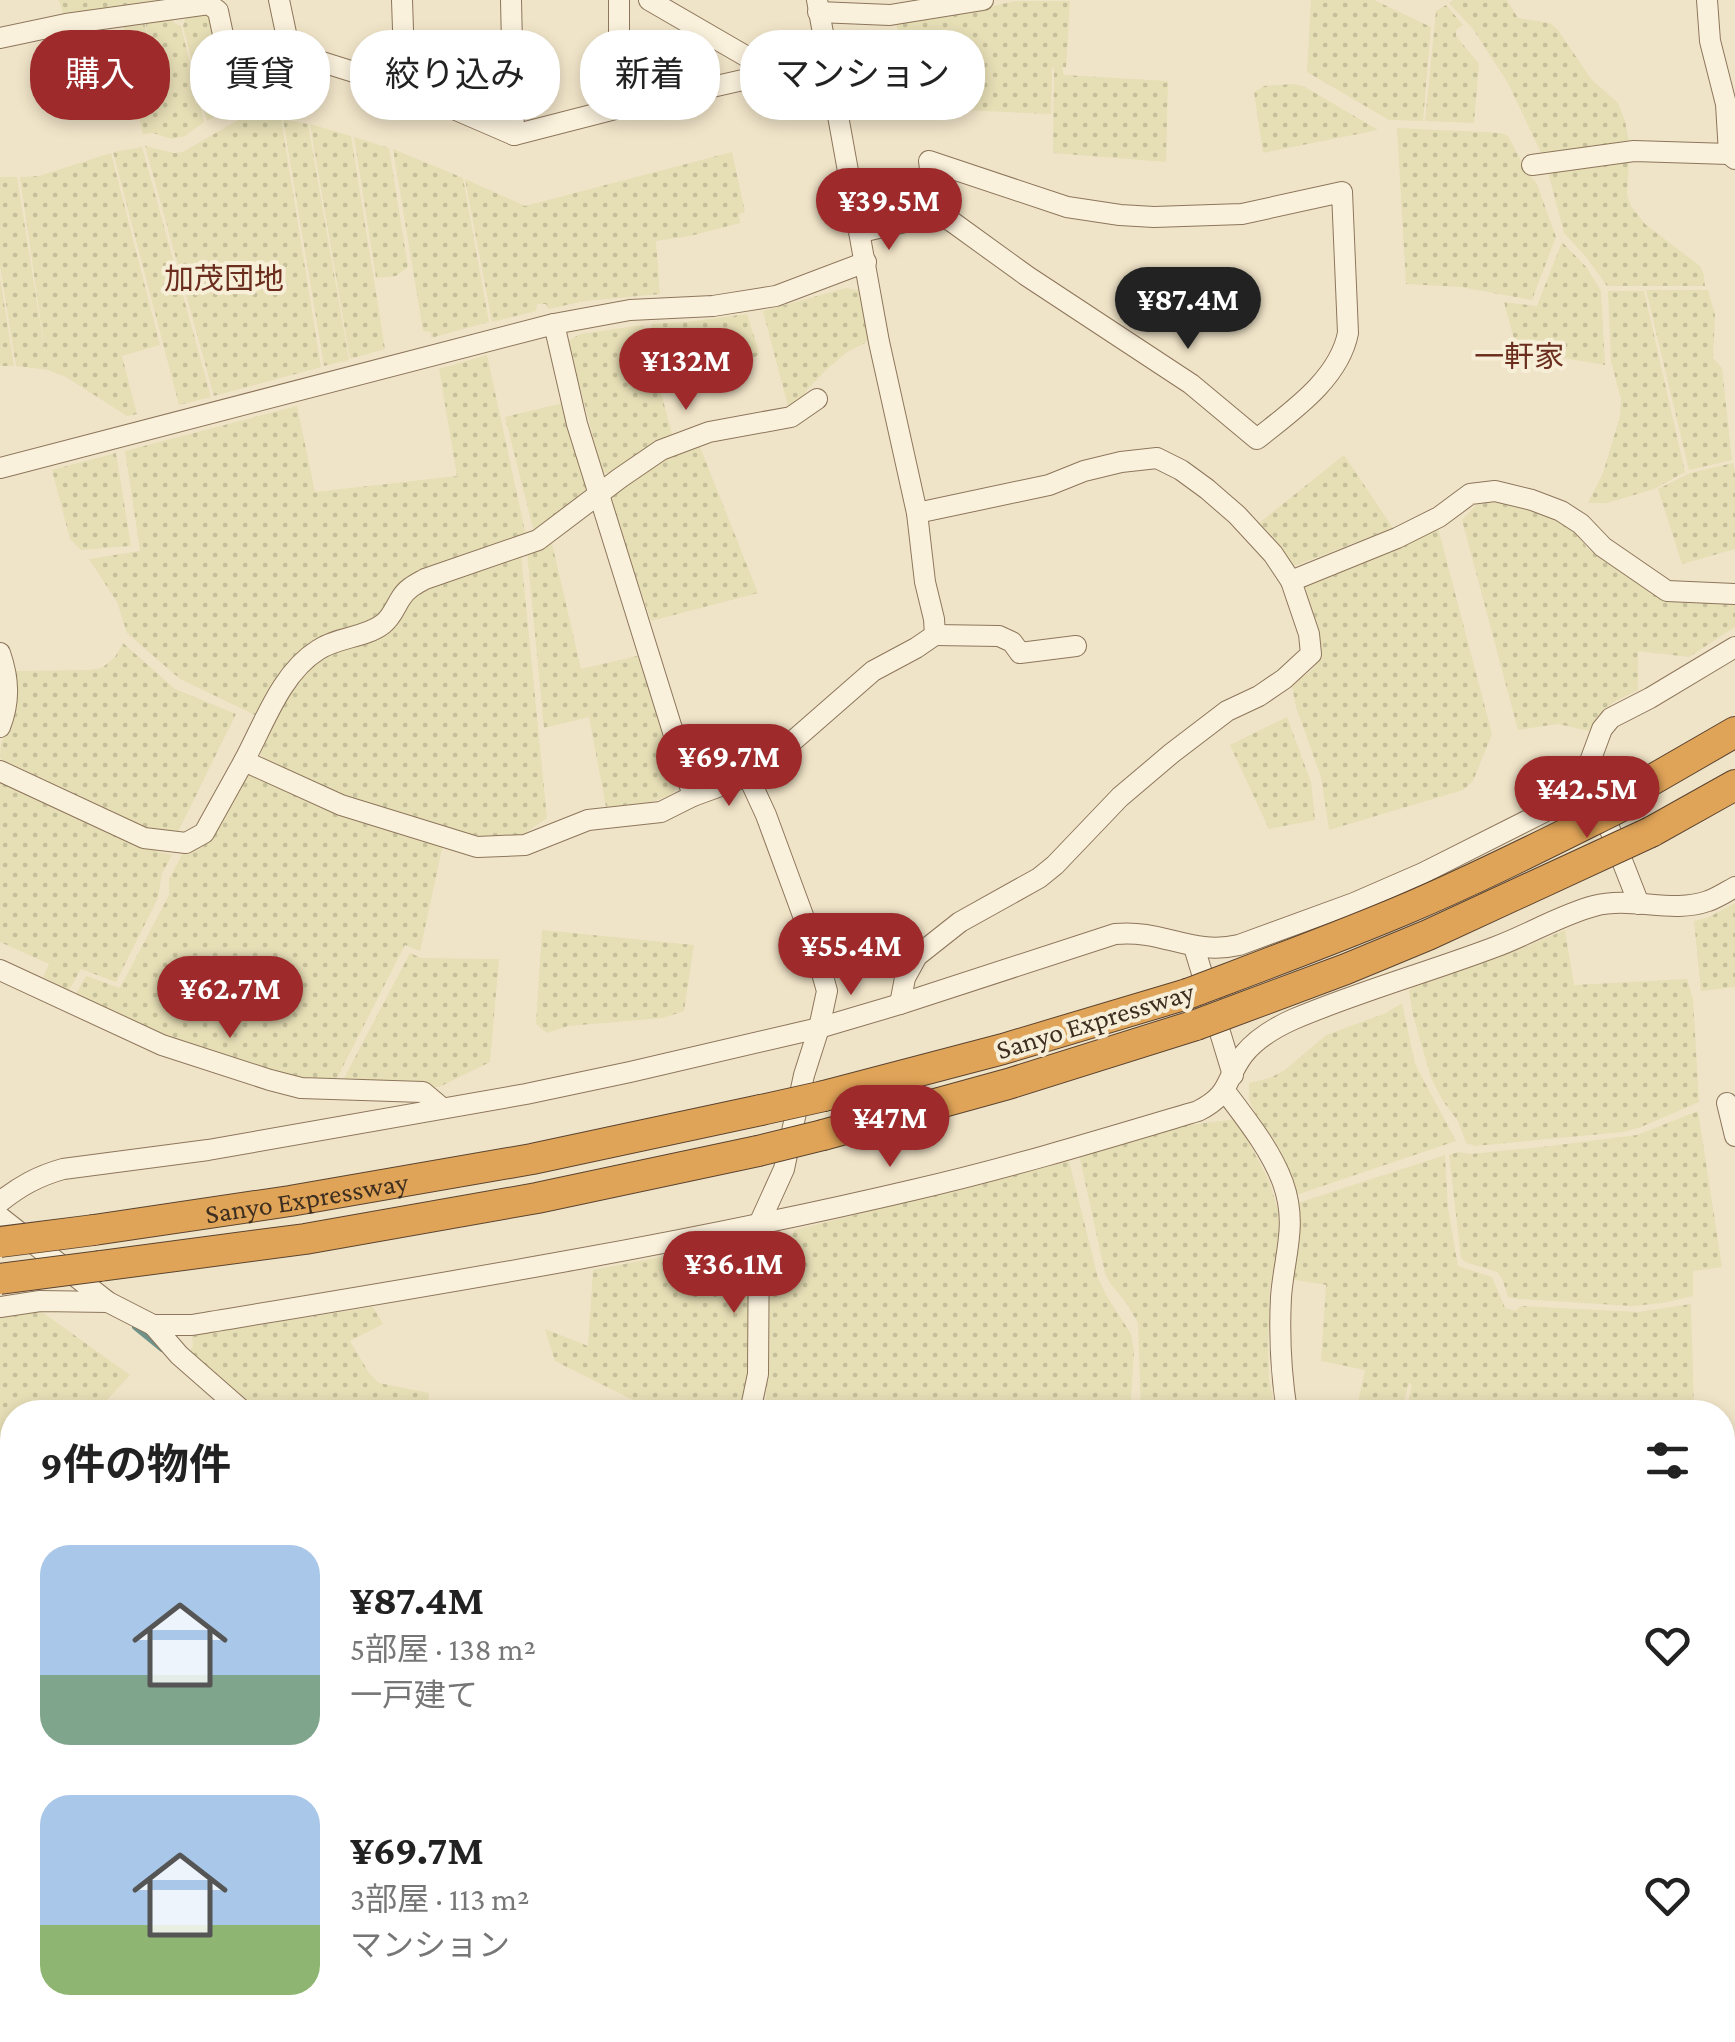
<!DOCTYPE html>
<html lang="ja">
<head>
<meta charset="utf-8">
<style>
  :root { --surface:#fff; --page:#f6f6f6; --text:#222; --muted:#767676; --accent:#9e2a2b }
  body { margin:0; font-family:"Crimson Pro","Noto Sans JP",serif; background:var(--page); color:var(--text); height:100vh; display:flex; flex-direction:column; font-size:38px; white-space:nowrap }
  * { box-sizing:border-box; margin:0 }
  p { font-size:32px; color:var(--muted) }
  .icon { flex:none; width:55px; height:55px; fill:none; stroke:currentColor; stroke-width:2; stroke-linecap:round; stroke-linejoin:round }
  .map { position:relative; flex:1; overflow:hidden }
  .details { position:absolute; left:0px; top:1400px; width:1735px; height:642px; display:flex; flex-direction:column; background:var(--surface); border-radius:40px 40px 0 0; box-shadow:0 5px 15px #0003 }
  .details>* { flex:none }
  .banner { position:absolute; left:30px; top:30px; width:1000px; height:90px; display:flex; gap:20px }
  .price { position:absolute; translate:-50% -85px; padding:0 22px; border-radius:35px; background:var(--accent); color:#fff; font-size:32px; line-height:65px; filter:drop-shadow(0 2px 5px #0008) }
  .price::after { content:''; position:absolute; left:50%; top:60px; width:30px; height:22px; margin-left:-15px; background:inherit; clip-path:polygon(0 0,100% 0,50% 100%) }
  .price.current { background:#222; color:#fff }
  ul { padding:0; list-style:none }
  li { display:flex; align-items:center; gap:30px; height:250px; padding:0 40px }
  li span { display:grid; place-items:center; flex:none; width:280px; height:200px; border-radius:30px; color:#555 }
  li>.icon { margin-inline-start:auto }
  span .icon { width:120px; height:120px; fill:#fffc; stroke-width:1 }
  li b { font-size:42px }
  h2 { display:flex; justify-content:space-between; align-items:center; height:120px; padding:0 40px; font-size:42px }
  .tag { padding:0 35px; border-radius:40px; background:var(--surface); box-shadow:0 5px 15px #0003; font-size:35px; line-height:90px }
  .tag.current { background:var(--accent); color:#fff }
  .map>svg:first-child { display:block }
  .farmland { fill:url(#farmland-dots) }
  .lines { fill:none; stroke-linecap:round; stroke-linejoin:round }
  .stream { stroke:#6f938a; stroke-width:6 }
  .minor-casing { stroke:#8d765c; stroke-width:22 }
  .major-casing { stroke:#5b4430; stroke-width:28 }
  .highway-casing { stroke:#5b4430; stroke-width:32 }
  .minor { stroke:#faf1dc; stroke-width:20 }
  .major { stroke:#f3d9a0; stroke-width:25 }
  .highway { stroke:#e0a458; stroke-width:30 }
  .highway-bridge-casing { stroke:#5b4430; stroke-width:32; stroke-linecap:butt }
  .highway-bridge { stroke:#e0a458; stroke-width:30 }
  .labels { text-anchor:middle; stroke-width:8; stroke-linejoin:round; paint-order:stroke }
  .street-label { font-size:28px; fill:#3d2e20; stroke:#f7eed8 }
  .neighbourhood-label { font-size:30px; fill:#6b2e1e; stroke:#f7eed8 }
</style>
</head>
<body>
<div class="map">
<svg width="1735" height="2042" viewBox="0 0 1735 2042">
  <defs>
    <pattern id="farmland-dots" width="8" height="8" patternUnits="userSpaceOnUse" patternTransform="scale(2.5)"><rect width="8" height="8" fill="#e6deb5"/><path d="M2 2h.1M6 6h.1" fill="none" stroke="#c6bf9b" stroke-width="1.8" stroke-linecap="round"/></pattern>
  </defs>
  <rect width="100%" height="100%" fill="#f0e4c8"/>
  <g class="farmland">
    <polygon points="59,0 164,0 63,14"/>
    <polygon points="1311,0 1374,0 1431,27 1423,121 1389,120 1307,72"/>
    <polygon points="1453,0 1507,0 1518,18 1550,23 1558,30 1591,79 1618,103 1625,121 1630,147 1544,159 1508,83 1473,29 1449,3"/>
    <polygon points="1016,1 1070,1 1066,67 1062,68 1064,75 1168,81 1166,162 1053,153 1054,67 1052,68 1051,114 963,110 965,66 917,66 893,19 988,7"/>
    <polygon points="1446,5 1463,25 1456,30 1456,36 1479,64 1474,123 1425,121 1436,11"/>
    <polygon points="205,13 211,18 231,107 207,121 183,26 186,16"/>
    <polygon points="173,18 174,23 181,26 204,122 185,136 172,139 153,133 143,134 120,37 125,35 123,24 144,22 158,80 145,21"/>
    <polygon points="1294,84 1305,87 1378,130 1263,153 1254,92 1264,86"/>
    <polygon points="263,117 281,118 321,367 214,396 145,146 174,153 183,152 238,120"/>
    <polygon points="283,119 308,124 349,360 324,366"/>
    <polygon points="310,124 351,136 385,349 350,359"/>
    <polygon points="1397,128 1501,133 1508,136 1526,170 1537,184 1556,237 1532,300 1461,287 1406,284"/>
    <polygon points="354,137 389,148 408,267 396,276 376,278"/>
    <polygon points="142,147 211,397 179,405 113,152"/>
    <polygon points="393,149 463,178 489,322 431,338 431,332 423,331"/>
    <polygon points="732,152 745,212 739,214 740,223 690,236 656,241 660,294 585,301 548,309 546,304 537,304 536,311 492,322 465,179 525,206"/>
    <polygon points="111,153 160,345 122,356 137,414 127,416 66,377 48,370 16,366 0,266 0,177 17,177 47,365 20,177 39,176"/>
    <polygon points="1629,159 1627,195 1631,206 1645,224 1700,266 1704,275 1705,286 1607,286 1587,258 1564,233 1547,168"/>
    <polygon points="1562,242 1587,268 1601,291 1605,365 1517,350 1504,302 1537,306"/>
    <polygon points="0,277 14,366 0,366"/>
    <polygon points="846,288 858,290 863,298 870,336 865,343 847,352 826,370 808,389 801,400 789,410 763,311"/>
    <polygon points="1646,290 1708,290 1715,315 1713,358 1722,368 1732,460 1689,470"/>
    <polygon points="1608,291 1644,291 1685,472 1654,489 1607,503 1588,503 1603,473 1620,416 1621,399 1611,361"/>
    <polygon points="747,314 758,349 759,354 753,359 666,378 651,324 687,322"/>
    <polygon points="643,325 672,434 632,458 610,474 602,472 568,341 580,334"/>
    <polygon points="487,355 526,536 391,601 373,621 328,635 257,716 180,679 127,633 117,602 89,559 140,551 125,451 297,406 315,492 457,476 439,369"/>
    <polygon points="563,403 587,484 584,495 534,532 505,417"/>
    <polygon points="698,442 758,593 651,621 611,503 611,497 641,471"/>
    <polygon points="116,453 131,546 81,550 70,539 52,470"/>
    <polygon points="1344,455 1393,528 1292,567 1273,537 1259,523"/>
    <polygon points="1733,463 1735,471 1735,549 1682,564 1658,489 1690,473"/>
    <polygon points="1486,503 1501,503 1545,514 1568,526 1577,533 1587,548 1620,569 1735,603 1735,627 1689,657 1638,651 1638,690 1614,702 1604,710 1589,731 1558,724 1518,730 1462,520 1476,505"/>
    <polygon points="1438,528 1492,734 1473,781 1463,790 1329,830 1321,777 1296,707 1292,686 1314,668 1320,656 1300,583 1403,547"/>
    <polygon points="551,539 581,669 641,655 677,778 674,792 668,796 651,802 606,807 589,717 544,728 527,552"/>
    <polygon points="521,555 547,818 525,833 514,837 482,837 350,800 267,763 261,755 261,746 294,684 305,670 419,590"/>
    <polygon points="123,643 175,689 236,714 177,834 155,832 4,766 0,757 1,743 11,719 14,671 89,670 102,668 115,657"/>
    <polygon points="1287,717 1311,782 1315,820 1269,829 1230,745"/>
    <polygon points="249,775 257,776 443,844 420,951 405,945 335,1082 295,1079 177,1043 75,996 86,976 120,988 169,895 169,879 184,851 242,777"/>
    <polygon points="0,781 159,852 172,855 162,873 158,898 116,982 81,969 69,990 43,977 49,964 0,942"/>
    <polygon points="1735,903 1735,987 1701,991 1694,921 1707,918"/>
    <polygon points="542,930 694,945 684,1011 663,1018 568,1026 547,1033 536,1024"/>
    <polygon points="1565,930 1574,985 1687,979 1693,999 1699,1102 1641,1127 1623,1132 1475,1146 1466,1143 1458,1121 1443,1101 1431,1078 1413,1015 1409,991 1413,987 1518,950"/>
    <polygon points="410,953 421,958 499,959 490,1062 439,1087 432,1087 428,1084 342,1082"/>
    <polygon points="1402,1003 1415,1064 1456,1141 1293,1196 1249,1099 1249,1083 1270,1078 1285,1070 1326,1035 1386,1013"/>
    <polygon points="1698,1111 1722,1267 1693,1271 1693,1296 1663,1303 1632,1306 1518,1299 1508,1297 1502,1278 1497,1272 1465,1262 1461,1258 1449,1155 1458,1152 1470,1154 1542,1147 1637,1135"/>
    <polygon points="1237,1119 1269,1181 1278,1210 1279,1240 1270,1287 1268,1345 1269,1380 1276,1412 1141,1412 1138,1323 1127,1304 1110,1283 1105,1273 1080,1159 1082,1154 1178,1126"/>
    <polygon points="1445,1155 1448,1208 1458,1266 1492,1277 1505,1308 1515,1311 1521,1306 1638,1312 1691,1304 1694,1412 1406,1412 1412,1385 1409,1383 1401,1412 1356,1412 1365,1370 1321,1361 1326,1285 1289,1279 1295,1204"/>
    <polygon points="1069,1161 1098,1278 1106,1295 1131,1334 1134,1351 1130,1412 763,1412 766,1398 766,1242 771,1237 787,1241 795,1230"/>
    <polygon points="713,1247 741,1253 750,1275 750,1363 741,1412 657,1412 555,1361 545,1329 588,1346 593,1270"/>
    <polygon points="373,1307 383,1324 350,1341 369,1373 379,1383 429,1393 427,1412 251,1412 188,1354 193,1346 192,1335"/>
    <polygon points="42,1312 130,1375 96,1412 12,1412 11,1496 0,1490 0,1317"/>
    <polygon points="1722,1466 1735,1485 1735,1702 1723,1701"/>
    <polygon points="1722,1757 1735,1758 1735,1846 1723,1863"/>
    <polygon points="1735,1870 1735,1963 1723,1959 1722,1896"/>
    <polygon points="208,2030 302,2030 289,2042 215,2042"/>
    <polygon points="539,2030 638,2030 637,2042 600,2042"/>
    <polygon points="1217,2030 1573,2030 1568,2042 1216,2042"/>
  </g>
  <g class="lines">
    <polyline class="stream" points="135,1327 162,1349"/>
    <g class="minor-casing">
      <g id="minor">
        <polyline points="279,0 290,52"/>
        <polyline points="402,0 405,88"/>
        <polyline points="511,0 514,135"/>
        <polyline points="649,0 775,73"/>
        <polyline points="1707,0 1710,41 1726,104 1729,154 1735,159"/>
        <polyline points="818,12 890,15 983,0"/>
        <polyline points="0,38 66,24 209,4 218,11 229,63 290,52 405,88 514,135 619,108 827,61"/>
        <polyline points="619,108 619,0"/>
        <path d="M929 161 1067 207 1120 215 1154 217 1242 214 1342 192 1348 333C1339 379 1292 411 1257 439L1191 384 1027 276 951 221 936 215Z"/>
        <polyline points="1532,165 1634,151 1729,154"/>
        <polyline points="861,232 936,215"/>
        <polyline points="554,324 577,424 693,796"/>
        <polyline points="0,468 554,324 630,310 713,306 776,296 866,262"/>
        <polyline points="1291,581 1397,538 1439,517 1470,494 1495,491 1532,500 1561,511 1581,524 1603,547 1667,591 1735,594"/>
        <polyline points="935,635 999,636 1012,642 1020,653 1076,646"/>
        <path d="M0 653C9 679 10 701 0 727"/>
        <path d="M244 761C264 724 281 673 318 650 337 637 365 638 383 624 392 617 395 607 401 598 407 588 416 584 425 579L538 540 620 478 661 450 709 432 791 417 817 399"/>
        <polyline points="1589,764 1592,784 1639,904"/>
        <polyline points="0,771 144,838 186,843 204,833 244,761 341,805 477,847 525,845 588,820 661,812 693,796 748,776 786,747 873,671 916,648 935,635 934,619 925,582 917,513 879,342 817,0"/>
        <polyline points="748,776 766,815 815,948 827,991 819,1028 804,1075 784,1169 759,1224 758,1374 750,1412"/>
        <polyline points="1194,947 1233,1075"/>
        <polyline points="0,970 162,1045 270,1080 301,1088 423,1092 442,1108"/>
        <polyline points="900,1004 905,978 917,956 960,922 1039,878 1055,865 1120,797 1172,753 1227,711 1259,696 1284,679 1311,654 1309,634 1291,581 1273,554 1237,515 1207,489 1181,470 1157,458 1121,462 1084,471 1049,485 917,513"/>
        <path d="M1225 1091C1246 1119 1271 1150 1283 1183 1298 1225 1284 1256 1281 1297 1279 1336 1281 1374 1287 1412"/>
        <polyline points="1727,1103 1735,1136"/>
        <path d="M0 1202C20 1186 38 1176 63 1169L208 1150 526 1094 630 1072 819 1028 900 1004 1115 934C1163 929 1191 956 1239 945L1354 903 1423 873 1546 811 1565 795 1582 773 1589 764 1602 729 1611 718 1650 698 1735 647"/>
        <polyline points="0,1217 108,1302"/>
        <path d="M0 1307 40 1301 108 1302 153 1325H192C433 1285 675 1246 913 1190 1009 1168 1104 1139 1198 1111 1232 1094 1224 1080 1244 1054 1257 1038 1276 1027 1294 1019 1360 991 1429 972 1495 947 1528 935 1560 915 1594 906 1631 896 1672 914 1708 901 1717 898 1726 892 1735 887"/>
        <polyline points="153,1325 179,1355 244,1412"/>
        <polyline points="0,1557 12,1564"/>
        <polyline points="0,1608 12,1588"/>
        <polyline points="0,1661 12,1668"/>
        <polyline points="0,1738 12,1749"/>
        <polyline points="0,1806 12,1793"/>
        <polyline points="1722,1881 1735,1860"/>
        <polyline points="884,2030 901,2042"/>
        <polyline points="517,2042 520,2030"/>
        <polyline points="1210,2042 1212,2030"/>
        <polyline points="1734,2042 1735,2041"/>
      </g>
    </g>
    <g class="major-casing">
      <g id="major">
        <polyline points="1722,1969 1735,1971"/>
        <polyline points="1123,2042 1129,2030"/>
      </g>
    </g>
    <g class="highway-casing">
      <g id="highway">
        <polyline points="1638,788 1735,732"/>
        <polyline points="1651,832 1735,785"/>
        <polyline points="824,1096 1003,1049 1187,994"/>
        <polyline points="823,1135 1008,1084 1196,1025"/>
        <path id="s1" d="M94 1230 290 1201 532 1159 761 1110"/>
        <polyline points="100,1266 305,1239 537,1198 758,1151"/>
        <polyline points="0,2029 15,2042"/>
      </g>
    </g>
    <use href="#minor" class="minor"/>
    <use href="#major" class="major"/>
    <use href="#highway" class="highway"/>
    <g class="highway-bridge-casing">
      <g id="highway-bridge">
        <path d="M1187 994C1261 966 1335 939 1408 908 1488 874 1565 834 1642 796"/>
        <polyline points="1196,1025 1346,969 1428,935 1651,832"/>
        <polyline points="761,1110 824,1096"/>
        <polyline points="758,1151 823,1135"/>
        <polyline points="0,1242 94,1230"/>
        <polyline points="0,1279 100,1266"/>
      </g>
    </g>
    <use href="#highway-bridge" class="highway-bridge"/>
  </g>
  <g class="labels">
    <g class="street-label">
      <text transform="translate(1095 1020) rotate(-17)" y="10">Sanyo Expressway</text>
      <text dy="10" stroke="none"><textPath href="#s1" startOffset="215">Sanyo Expressway</textPath></text>
    </g>
    <g class="neighbourhood-label">
      <text x="224" y="289">加茂団地</text>
      <text x="1519" y="367">一軒家</text>
    </g>
  </g>
</svg>
<b class="price" style="left:889px;top:253px">¥39.5M</b>
<b class="price current" style="left:1188px;top:352px">¥87.4M</b>
<b class="price" style="left:686px;top:413px">¥132M</b>
<b class="price" style="left:729px;top:809px">¥69.7M</b>
<b class="price" style="left:1587px;top:841px">¥42.5M</b>
<b class="price" style="left:851px;top:998px">¥55.4M</b>
<b class="price" style="left:230px;top:1041px">¥62.7M</b>
<b class="price" style="left:890px;top:1170px">¥47M</b>
<b class="price" style="left:734px;top:1316px">¥36.1M</b>
<div class="banner">
<a class="tag current">購入</a>
<a class="tag">賃貸</a>
<a class="tag">絞り込み</a>
<a class="tag">新着</a>
<a class="tag">マンション</a>
</div>
<section class="details">
<h2>9件の物件<svg class="icon" aria-label="filters" viewBox="0 0 24 24"><path d="M4 7h16M4 17h16"/><circle cx="9" cy="7" r="2"/><circle cx="15" cy="17" r="2"/></svg></h2>
<ul>
<li><span style="background:linear-gradient(#a9c7e8 65%,#7fa58c 0)"><svg class="icon" aria-label="home" viewBox="0 0 24 24"><path d="M3 11l9-7 9 7M6 9v11h12V9"/></svg></span><div><b>¥87.4M</b><p>5部屋 · 138 m²</p><p>一戸建て</p></div><svg class="icon" aria-label="heart" viewBox="0 0 24 24"><path d="M12 20l-8-8c-3-5 5-10 8-4 3-6 11-1 8 4z"/></svg></li>
<li><span style="background:linear-gradient(#a9c7e8 65%,#8fb573 0)"><svg class="icon" aria-label="home" viewBox="0 0 24 24"><path d="M3 11l9-7 9 7M6 9v11h12V9"/></svg></span><div><b>¥69.7M</b><p>3部屋 · 113 m²</p><p>マンション</p></div><svg class="icon" aria-label="heart" viewBox="0 0 24 24"><path d="M12 20l-8-8c-3-5 5-10 8-4 3-6 11-1 8 4z"/></svg></li>
</ul>
</section>
</div>
</body>
</html>
